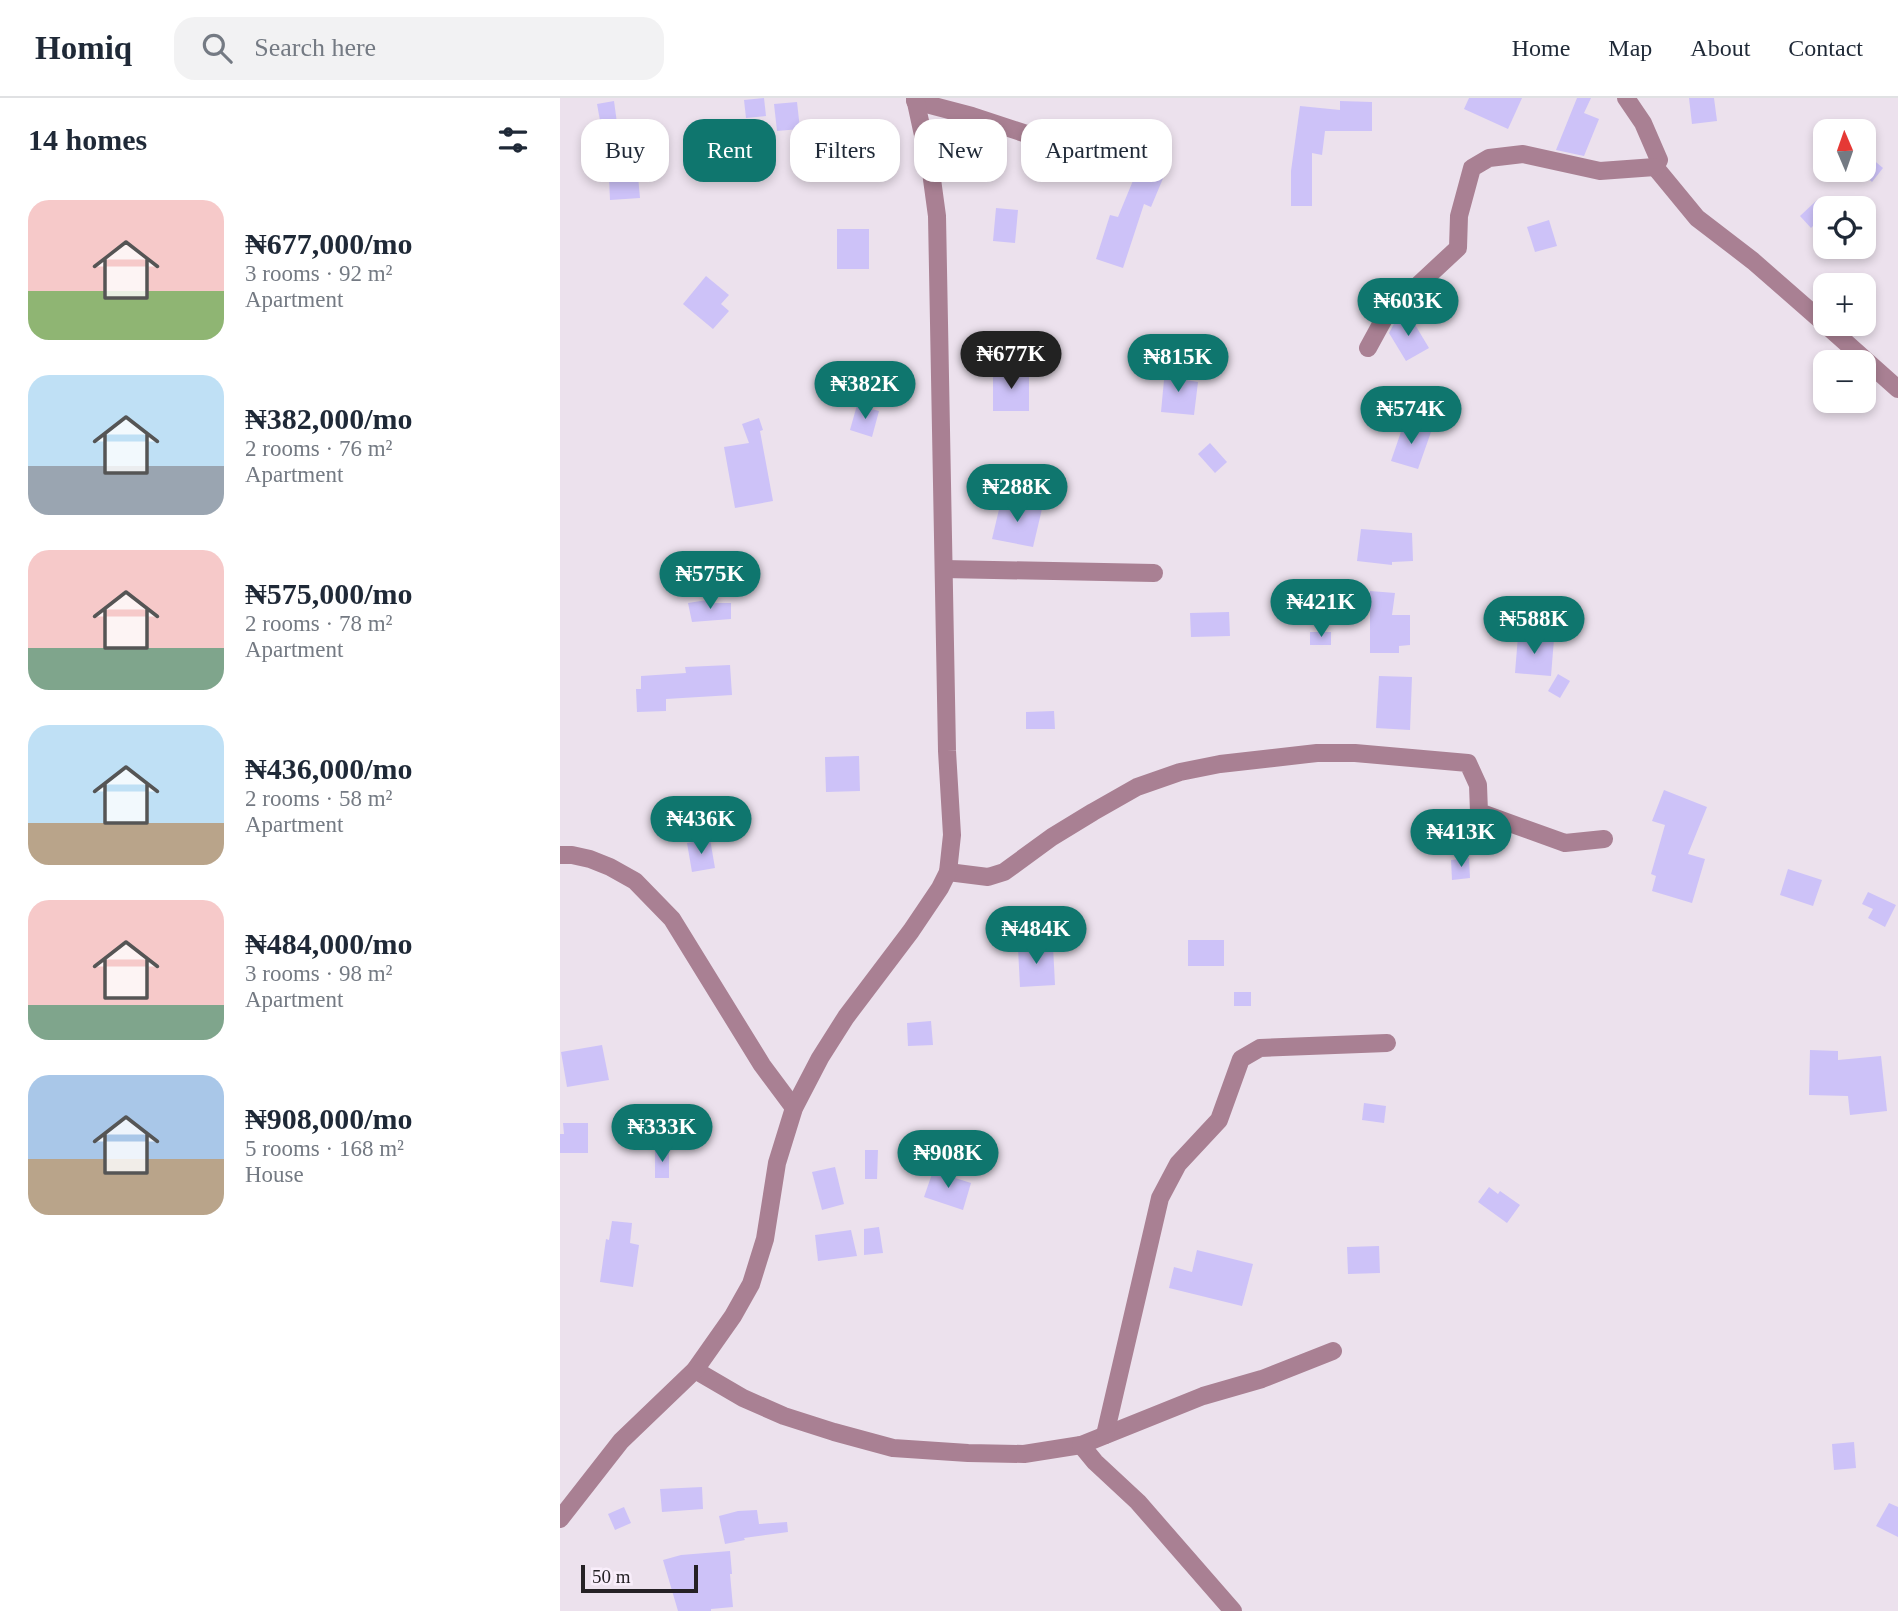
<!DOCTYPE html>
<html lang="en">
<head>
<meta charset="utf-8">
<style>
  :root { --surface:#fff; --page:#f2f2f3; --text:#1f2937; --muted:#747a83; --line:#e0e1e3; --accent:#0f766e }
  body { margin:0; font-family:Georgia,serif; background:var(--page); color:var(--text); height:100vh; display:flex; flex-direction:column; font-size:26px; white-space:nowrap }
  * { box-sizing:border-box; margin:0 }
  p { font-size:23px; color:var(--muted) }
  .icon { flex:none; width:38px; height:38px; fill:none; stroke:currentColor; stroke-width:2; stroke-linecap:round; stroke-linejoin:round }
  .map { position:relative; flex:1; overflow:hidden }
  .details { display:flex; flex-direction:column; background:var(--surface); width:560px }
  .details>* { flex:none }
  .guide { position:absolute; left:21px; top:21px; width:665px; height:63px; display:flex; gap:14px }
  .needle { width:46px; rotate:358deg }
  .controls { position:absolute; left:1253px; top:21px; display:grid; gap:14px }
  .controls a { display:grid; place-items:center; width:63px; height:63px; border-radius:14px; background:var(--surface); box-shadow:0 4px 10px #0003; font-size:35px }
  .scale { position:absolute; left:21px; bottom:18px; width:117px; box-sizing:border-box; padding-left:7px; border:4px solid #252125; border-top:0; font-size:19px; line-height:24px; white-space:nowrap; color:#252125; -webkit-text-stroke:5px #f9eefb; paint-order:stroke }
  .price { position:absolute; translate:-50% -60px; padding:0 16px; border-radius:24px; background:var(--accent); color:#fff; font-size:23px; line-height:46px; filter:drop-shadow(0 2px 4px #0008) }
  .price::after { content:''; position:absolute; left:50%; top:42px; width:21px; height:16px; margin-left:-10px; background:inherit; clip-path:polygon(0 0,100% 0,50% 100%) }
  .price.on { background:#222; color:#fff }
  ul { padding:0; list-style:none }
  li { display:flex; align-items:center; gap:21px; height:175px; padding:0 28px }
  li span { display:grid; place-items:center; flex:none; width:196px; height:140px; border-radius:21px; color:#555 }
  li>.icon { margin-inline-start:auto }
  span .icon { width:84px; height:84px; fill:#fffc; stroke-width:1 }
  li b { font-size:30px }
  h2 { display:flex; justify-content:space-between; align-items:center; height:84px; padding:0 28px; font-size:30px }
  .tag { padding:0 24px; border-radius:21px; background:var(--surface); box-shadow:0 4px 10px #0003; font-size:24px; line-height:63px }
  .tag.on { background:var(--accent); color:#fff }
  header { display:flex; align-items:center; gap:42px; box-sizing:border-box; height:98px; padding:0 35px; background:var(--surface); border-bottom:2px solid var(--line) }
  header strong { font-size:33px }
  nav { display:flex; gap:38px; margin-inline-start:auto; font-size:24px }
  .search { width:490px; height:63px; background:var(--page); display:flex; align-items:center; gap:18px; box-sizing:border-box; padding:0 24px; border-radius:21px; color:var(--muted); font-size:26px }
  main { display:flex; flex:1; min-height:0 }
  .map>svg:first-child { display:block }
  .building { fill:#cdc2f8 }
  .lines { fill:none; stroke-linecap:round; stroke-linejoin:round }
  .minor { stroke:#a98093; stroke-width:18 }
</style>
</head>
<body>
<header>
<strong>Homiq</strong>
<div class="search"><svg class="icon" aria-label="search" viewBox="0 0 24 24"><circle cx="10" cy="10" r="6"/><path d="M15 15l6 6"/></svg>Search here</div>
<nav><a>Home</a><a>Map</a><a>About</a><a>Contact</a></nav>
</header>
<main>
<section class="details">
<h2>14 homes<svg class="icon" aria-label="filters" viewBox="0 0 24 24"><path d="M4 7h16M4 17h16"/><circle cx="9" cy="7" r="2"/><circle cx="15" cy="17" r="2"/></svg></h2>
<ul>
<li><span style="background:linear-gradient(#f6c9c9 65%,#8fb573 0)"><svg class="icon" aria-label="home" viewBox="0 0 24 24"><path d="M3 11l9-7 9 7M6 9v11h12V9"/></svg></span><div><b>₦677,000/mo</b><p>3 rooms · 92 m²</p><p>Apartment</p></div></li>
<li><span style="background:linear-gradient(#bfe0f5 65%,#9aa5b1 0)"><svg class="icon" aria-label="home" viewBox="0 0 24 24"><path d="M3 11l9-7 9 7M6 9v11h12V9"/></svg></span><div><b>₦382,000/mo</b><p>2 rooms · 76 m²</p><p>Apartment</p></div></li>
<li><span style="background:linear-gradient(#f6c9c9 70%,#7fa58c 0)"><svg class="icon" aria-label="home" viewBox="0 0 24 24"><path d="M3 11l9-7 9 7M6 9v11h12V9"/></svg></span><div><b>₦575,000/mo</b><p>2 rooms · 78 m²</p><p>Apartment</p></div></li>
<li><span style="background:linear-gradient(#bfe0f5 70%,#b9a48a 0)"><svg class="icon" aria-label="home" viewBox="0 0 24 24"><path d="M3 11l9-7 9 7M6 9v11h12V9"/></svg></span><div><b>₦436,000/mo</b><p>2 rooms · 58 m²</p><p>Apartment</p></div></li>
<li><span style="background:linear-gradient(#f6c9c9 75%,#7fa58c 0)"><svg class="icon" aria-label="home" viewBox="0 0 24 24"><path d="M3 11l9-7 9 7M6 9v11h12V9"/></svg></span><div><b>₦484,000/mo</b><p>3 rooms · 98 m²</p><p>Apartment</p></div></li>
<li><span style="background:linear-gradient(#a9c7e8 60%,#b9a48a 0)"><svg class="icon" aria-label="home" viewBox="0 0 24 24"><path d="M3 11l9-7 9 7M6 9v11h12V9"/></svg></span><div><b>₦908,000/mo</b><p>5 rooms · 168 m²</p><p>House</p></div></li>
</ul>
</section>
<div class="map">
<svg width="1338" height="1513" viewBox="0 0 1338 1513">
  <rect width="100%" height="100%" fill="#ece1ed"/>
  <g class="building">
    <polygon points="204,0 206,18 186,20 184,2"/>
    <polygon points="909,0 962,0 948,31 904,11"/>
    <polygon points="1017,0 1031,0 1024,15 1039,21 1024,58 996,52"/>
    <polygon points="1129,0 1154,0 1157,23 1132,26"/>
    <polygon points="54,3 57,25 41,28 37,6"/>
    <polygon points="780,3 812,4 812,33 765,33 762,57 752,55 752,108 731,108 731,73 740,8 780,12"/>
    <polygon points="237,4 240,31 217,33 214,6"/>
    <polygon points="1304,54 1323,70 1312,84 1304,77"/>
    <polygon points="579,68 604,78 591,109 584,106 563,170 536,161 550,117 558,119"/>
    <polygon points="78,78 80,100 50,102 49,80"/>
    <polygon points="1257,102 1265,111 1265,116 1251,130 1240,118"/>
    <polygon points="436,110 458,112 455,145 433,143"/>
    <polygon points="989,122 997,148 975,154 967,129"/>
    <rect x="277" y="131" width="32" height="40"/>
    <polygon points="146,178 169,197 161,206 169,213 153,231 123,206"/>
    <polygon points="848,215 869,250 846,263 829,235 835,224"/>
    <polygon points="605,271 620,272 620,281 638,284 634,317 601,314"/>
    <rect x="433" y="273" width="36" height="40"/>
    <polygon points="815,295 835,296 835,314 814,313"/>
    <polygon points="297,307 319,313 312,339 290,332"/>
    <polygon points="199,320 203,332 200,333 213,403 175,410 164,349 189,345 182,326"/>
    <polygon points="844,325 871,334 858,371 831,363"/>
    <polygon points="650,345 667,364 655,375 638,356"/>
    <polygon points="441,403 482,411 473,449 432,441"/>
    <polygon points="801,431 852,435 853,463 832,464 832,467 797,463"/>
    <polygon points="810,493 835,495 832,517 850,517 850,547 839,548 839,555 810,555"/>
    <polygon points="147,502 148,505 171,505 171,521 132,524 128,505"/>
    <polygon points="669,514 670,538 631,539 630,515"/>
    <rect x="750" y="534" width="21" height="13"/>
    <polygon points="958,538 994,541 991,578 955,575"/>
    <polygon points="170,567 172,597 106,601 106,613 77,614 76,591 81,591 81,578 126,575 125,569"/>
    <polygon points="998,576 1010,583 1000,600 988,593"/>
    <polygon points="819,578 852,579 850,632 816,630"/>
    <polygon points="494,613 495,631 466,631 466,614"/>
    <polygon points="299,658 300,693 266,694 265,659"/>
    <polygon points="1104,692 1147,709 1128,756 1145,761 1132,805 1092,793 1096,778 1091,776 1105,727 1092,723"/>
    <polygon points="150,741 155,770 132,774 127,745"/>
    <polygon points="909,760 910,780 892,782 891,762"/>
    <polygon points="1228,771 1262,782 1253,808 1220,797"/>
    <polygon points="1308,794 1336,807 1325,829 1308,820 1313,811 1302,806"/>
    <rect x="628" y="842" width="36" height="26"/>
    <polygon points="493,848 495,887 460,889 458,850"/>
    <rect x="674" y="894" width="17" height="14"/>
    <polygon points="371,923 373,947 348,948 347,925"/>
    <polygon points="42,947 49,982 7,989 1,954"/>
    <polygon points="1250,952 1278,953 1278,962 1321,958 1327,1013 1290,1017 1288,998 1249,997"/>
    <polygon points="804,1005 826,1008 824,1025 802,1022"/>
    <polygon points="3,1025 28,1025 28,1055 0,1055 0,1036 4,1036"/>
    <polygon points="305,1052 318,1052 317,1081 305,1081"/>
    <rect x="95" y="1053" width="14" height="27"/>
    <polygon points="275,1069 284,1106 262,1112 252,1074"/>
    <polygon points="373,1073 411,1085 403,1112 364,1099"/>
    <polygon points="929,1089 938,1096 940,1093 960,1107 947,1125 918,1104"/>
    <polygon points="52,1123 72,1125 70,1145 79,1147 73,1189 40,1184 46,1141 49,1142"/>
    <polygon points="319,1129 323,1155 304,1157 304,1131"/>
    <polygon points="291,1132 297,1158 258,1163 255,1137"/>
    <polygon points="819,1148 820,1175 788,1176 787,1149"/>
    <polygon points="637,1152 693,1166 682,1208 609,1190 614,1169 632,1174"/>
    <polygon points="1294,1344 1296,1370 1274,1372 1272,1346"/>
    <polygon points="142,1389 143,1411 102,1414 100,1391"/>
    <polygon points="1329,1405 1338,1409 1338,1439 1316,1428"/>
    <polygon points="64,1409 71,1425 55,1432 48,1416"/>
    <polygon points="197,1412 199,1426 227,1424 228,1434 184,1440 185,1442 165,1446 159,1418 178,1413"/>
    <polygon points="170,1453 172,1476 170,1476 173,1509 151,1511 151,1513 118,1513 103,1462 121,1457"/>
  </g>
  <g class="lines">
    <g class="minor">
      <polyline points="1066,0 1083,25 1099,62 1095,69 1137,120 1193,163 1265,226"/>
      <polyline points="355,3 412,18 543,61"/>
      <polyline points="1265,226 1338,291"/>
      <polyline points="808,250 826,217 898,150 899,118 912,70 929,60 963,56 1040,73 1095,69"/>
      <polyline points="384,471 594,475"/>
      <polyline points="0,757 12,757 30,761 50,769 75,783 112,821 202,967 234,1010"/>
      <polyline points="388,774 428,779 444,774 492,739 533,714 577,689 620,674 660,666 757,655 795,655 908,665 918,687 919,714 1005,745 1044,741"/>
      <polyline points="135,1272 183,1300 224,1318 274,1334 333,1350 408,1355 464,1356 521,1347 643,1298 702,1281 773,1253"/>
      <polyline points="545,1337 600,1100 618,1066 659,1022 681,961 700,950 827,945"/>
      <polyline points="521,1347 535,1364 578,1404 673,1513"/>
      <polyline points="0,1421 61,1343 135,1272 173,1218 191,1186 205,1141 217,1065 234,1010 260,960 286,919 351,833 380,790 388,774 392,737 387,653 377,118 371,74 355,0"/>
    </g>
  </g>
</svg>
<div class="controls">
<a><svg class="needle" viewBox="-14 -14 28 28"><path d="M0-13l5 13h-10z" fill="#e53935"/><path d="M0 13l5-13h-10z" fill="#747a83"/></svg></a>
<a><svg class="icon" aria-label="locate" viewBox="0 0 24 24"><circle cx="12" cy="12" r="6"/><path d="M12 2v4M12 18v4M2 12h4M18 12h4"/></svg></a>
<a>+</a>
<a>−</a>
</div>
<div class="scale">50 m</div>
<b class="price" style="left:848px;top:240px">₦603K</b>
<b class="price on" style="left:451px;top:293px">₦677K</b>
<b class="price" style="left:618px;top:296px">₦815K</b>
<b class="price" style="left:305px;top:323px">₦382K</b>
<b class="price" style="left:851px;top:348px">₦574K</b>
<b class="price" style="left:457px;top:426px">₦288K</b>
<b class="price" style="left:150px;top:513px">₦575K</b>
<b class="price" style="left:761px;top:541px">₦421K</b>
<b class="price" style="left:974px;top:558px">₦588K</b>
<b class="price" style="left:141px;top:758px">₦436K</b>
<b class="price" style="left:901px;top:771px">₦413K</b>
<b class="price" style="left:476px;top:868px">₦484K</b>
<b class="price" style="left:102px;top:1066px">₦333K</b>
<b class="price" style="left:388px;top:1092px">₦908K</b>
<div class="guide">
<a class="tag">Buy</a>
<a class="tag on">Rent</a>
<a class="tag">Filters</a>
<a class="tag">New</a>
<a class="tag">Apartment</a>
</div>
</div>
</main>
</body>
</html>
